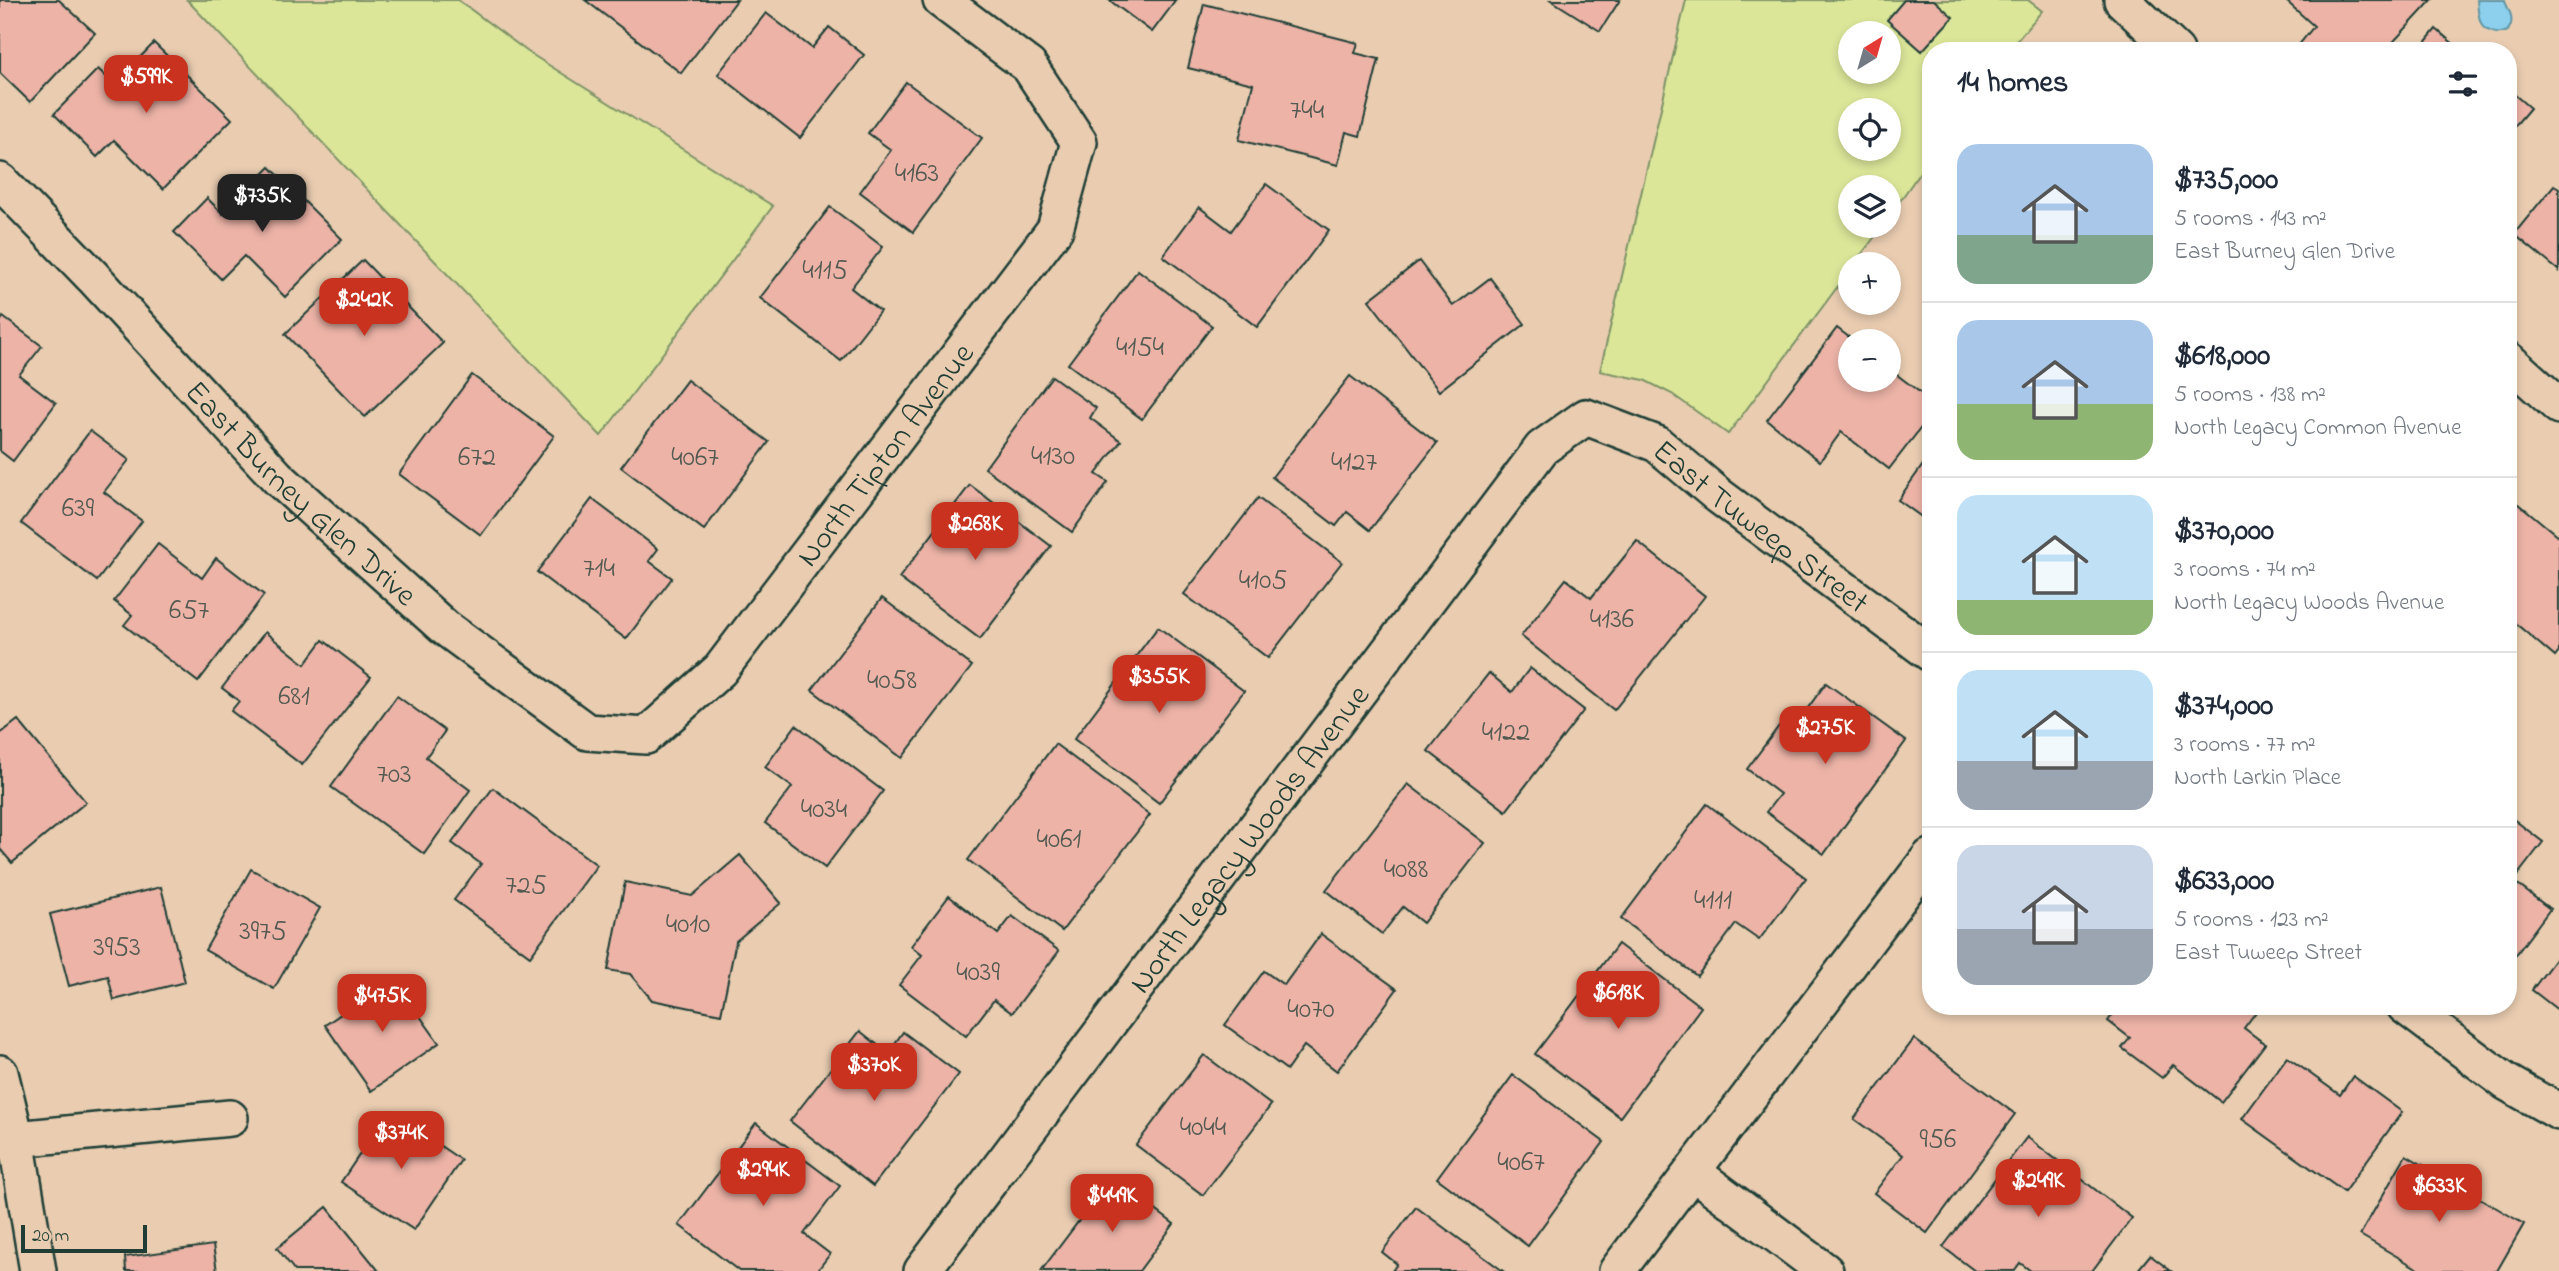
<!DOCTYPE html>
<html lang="en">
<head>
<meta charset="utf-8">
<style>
  :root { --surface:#fff; --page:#f6f6f7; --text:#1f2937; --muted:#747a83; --line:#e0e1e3; --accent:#c8321e }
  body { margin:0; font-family:"Indie Flower",sans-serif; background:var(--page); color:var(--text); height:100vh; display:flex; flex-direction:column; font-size:26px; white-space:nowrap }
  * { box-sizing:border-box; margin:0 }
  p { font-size:23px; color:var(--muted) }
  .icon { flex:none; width:38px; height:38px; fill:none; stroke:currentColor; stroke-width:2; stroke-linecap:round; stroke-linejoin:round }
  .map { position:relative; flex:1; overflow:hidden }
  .panel { position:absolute; left:1922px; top:42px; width:595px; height:973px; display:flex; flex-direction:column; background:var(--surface); border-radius:28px; box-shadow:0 4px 10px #0003 }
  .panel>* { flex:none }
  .needle { width:46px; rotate:37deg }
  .tools { position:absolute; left:1838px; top:21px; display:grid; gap:14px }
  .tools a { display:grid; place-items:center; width:63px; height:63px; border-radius:50%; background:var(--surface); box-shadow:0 4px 10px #0003; font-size:35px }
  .scale { position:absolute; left:21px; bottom:18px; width:126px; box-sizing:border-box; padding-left:7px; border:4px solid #1f3d34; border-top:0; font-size:19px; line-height:24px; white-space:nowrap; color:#1f3d34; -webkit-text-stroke:5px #eacdb1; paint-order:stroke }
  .price { position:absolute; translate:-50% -60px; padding:0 16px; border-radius:14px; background:var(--accent); color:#fff; font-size:23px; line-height:46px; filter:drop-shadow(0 2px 4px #0008) }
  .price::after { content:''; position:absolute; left:50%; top:42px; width:21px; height:16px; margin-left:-10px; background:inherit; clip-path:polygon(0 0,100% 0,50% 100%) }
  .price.on { background:#222; color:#fff }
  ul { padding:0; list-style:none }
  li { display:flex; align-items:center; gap:21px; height:175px; padding:0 35px }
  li+li { border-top:2px solid var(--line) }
  li span { display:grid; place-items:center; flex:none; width:196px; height:140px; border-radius:21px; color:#555 }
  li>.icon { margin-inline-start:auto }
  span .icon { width:84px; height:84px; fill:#fffc; stroke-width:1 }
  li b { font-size:30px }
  h2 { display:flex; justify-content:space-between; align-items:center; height:84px; padding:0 35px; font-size:30px }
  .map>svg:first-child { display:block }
  .green { fill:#dbe699; stroke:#7d9266; stroke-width:2; fill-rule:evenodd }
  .water { fill:#8cd0ed; stroke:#6095a3; stroke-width:2 }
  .building { fill:#edb3a7; stroke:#1f3d34; stroke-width:2 }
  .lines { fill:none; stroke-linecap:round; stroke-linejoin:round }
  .street-casing { stroke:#1f3d34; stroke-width:40 }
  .street { stroke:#eacdb1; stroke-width:35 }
  .labels { text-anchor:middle; stroke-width:5; stroke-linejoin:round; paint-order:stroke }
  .number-label { font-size:28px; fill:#525a51 }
  .street-label { font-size:32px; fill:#1f3d34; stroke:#eacdb1 }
</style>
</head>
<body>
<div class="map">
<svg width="2559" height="1271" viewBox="0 0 2559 1271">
  <rect width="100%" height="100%" fill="#eacdb1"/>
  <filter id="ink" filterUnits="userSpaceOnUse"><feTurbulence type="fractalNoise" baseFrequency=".0143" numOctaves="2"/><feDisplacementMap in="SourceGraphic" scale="14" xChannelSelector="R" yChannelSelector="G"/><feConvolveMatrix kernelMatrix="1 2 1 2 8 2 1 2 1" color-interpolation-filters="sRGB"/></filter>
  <g filter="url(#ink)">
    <g class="green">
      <polygon points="187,0 458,0 528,52 773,206 601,436"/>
      <path d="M1686 0H2028L2042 11 2008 51H1930V158L1888 218V187H1850V226H1883L1854 264H1850V270L1728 434 1672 394 1644 380 1600 371ZM1850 33H1888V72H1850ZM1850 110H1888V149H1850Z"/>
    </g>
    <path class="water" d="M2477 0H2505C2506 6 2510 11 2511 16 2515 37 2490 38 2481 23 2478 16 2478 8 2477 0Z"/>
    <g class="building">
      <polygon points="0,0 59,0 95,33 30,102 0,73"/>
      <polygon points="585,0 737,0 681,73"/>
      <polygon points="1109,0 1176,0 1152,32"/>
      <polygon points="1551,0 1620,0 1600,31"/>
      <polygon points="1904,0 1934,0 1953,17 1922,51 1887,20"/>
      <polygon points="2285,0 2432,0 2385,51 2294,51 2314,26"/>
      <polygon points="1204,4 1358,43 1355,53 1379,59 1360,136 1346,132 1338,165 1239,140 1253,84 1188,68"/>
      <polygon points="766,13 812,48 829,27 864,55 800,138 718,74"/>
      <polygon points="2436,29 2462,51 2418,51"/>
      <polygon points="154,43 232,119 163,189 114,140 97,157 54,114 98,69 114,84"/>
      <polygon points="906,82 982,138 913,232 860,192 891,150 868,133"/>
      <polygon points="2508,89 2530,108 2508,134"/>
      <polygon points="270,167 342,239 285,297 244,256 221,279 174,232 207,198 223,214"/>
      <polygon points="1266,184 1329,230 1257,327 1163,256 1199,207 1231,231"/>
      <polygon points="2554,185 2559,188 2559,271 2514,234"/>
      <polygon points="830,207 883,247 851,288 880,311 841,361 760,298"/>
      <polygon points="363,260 443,343 365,417 285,334"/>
      <polygon points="1419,261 1453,306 1490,278 1525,324 1439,391 1369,300"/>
      <polygon points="1138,270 1212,326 1142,419 1068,364"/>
      <polygon points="3,317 42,346 19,375 56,403 13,461 0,451 0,322"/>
      <polygon points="1837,328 1854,341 1850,341 1850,380 1888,380 1888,368 1930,400 1930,416 1889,469 1841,432 1820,461 1767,420"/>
      <polygon points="472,375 554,436 481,535 399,474"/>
      <polygon points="1052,376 1096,408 1090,418 1121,441 1096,474 1108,482 1072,532 985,468"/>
      <polygon points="1350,376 1437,443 1370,530 1347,512 1336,526 1272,477"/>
      <polygon points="687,380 769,442 704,530 621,467"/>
      <polygon points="90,431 129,460 104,492 142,521 97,581 21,523"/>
      <polygon points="1930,455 1930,523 1898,500"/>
      <polygon points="970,485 1051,546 980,639 899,578"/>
      <polygon points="1258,498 1342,562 1268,658 1184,594"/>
      <polygon points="592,499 658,549 649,561 672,578 626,639 537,572"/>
      <polygon points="2513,499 2559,537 2559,652 2555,657 2508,617 2508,505"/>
      <polygon points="1637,541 1705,596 1614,710 1521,636 1566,579 1591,598"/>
      <polygon points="158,544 202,578 216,558 264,595 198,682 124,625 132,615 114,601"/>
      <polygon points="882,598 972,666 902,758 812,690"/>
      <polygon points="1158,627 1244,691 1159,803 1074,739"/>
      <polygon points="265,632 305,664 323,640 371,677 302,765 231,711 239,701 222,688"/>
      <polygon points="1530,668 1584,710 1506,811 1428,751 1489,673 1512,692"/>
      <polygon points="1826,683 1906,741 1824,854 1766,812 1780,794 1747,769 1779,726 1789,734"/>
      <polygon points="397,696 445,731 426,757 470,790 424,854 331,787"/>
      <polygon points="18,720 86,802 12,863 0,849 0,734"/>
      <polygon points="796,725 883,791 825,868 765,823 792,787 765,767"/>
      <polygon points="1055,744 1150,815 1062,931 968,860"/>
      <polygon points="1408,784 1485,843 1423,923 1403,907 1382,934 1326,890"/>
      <polygon points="493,788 597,865 530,956 454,900 481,864 452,843"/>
      <polygon points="1707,804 1806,878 1759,940 1736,924 1697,976 1621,919"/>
      <polygon points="2508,815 2543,842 2513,881 2550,909 2509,964"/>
      <polygon points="740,855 781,903 736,941 721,1014 652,1000 630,974 608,970 625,882 692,896"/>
      <polygon points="251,869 320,908 274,989 205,950"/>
      <polygon points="161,887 185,982 114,1000 108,976 69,986 50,914"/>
      <polygon points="949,896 998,934 1012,916 1059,951 1012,1013 994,1000 966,1036 899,985 922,955 911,946"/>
      <polygon points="1321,934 1397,989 1337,1071 1304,1046 1287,1070 1225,1025 1264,971 1284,985"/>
      <polygon points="1618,944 1701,1007 1620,1117 1535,1054"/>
      <polygon points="2559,954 2559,1011 2532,990"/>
      <polygon points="393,978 439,1043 371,1091 325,1025"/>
      <polygon points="2119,1006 2249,1006 2256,1012 2244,1028 2265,1044 2221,1102 2173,1065 2162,1078 2122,1048 2130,1038 2108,1021"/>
      <polygon points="860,1031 888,1053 903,1032 959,1074 873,1186 790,1121"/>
      <polygon points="1914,1039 2015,1114 1927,1233 1874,1193 1903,1155 1854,1119"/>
      <polygon points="1204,1055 1271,1105 1203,1195 1136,1145"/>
      <polygon points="2287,1057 2340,1095 2353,1076 2402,1112 2344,1192 2242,1119"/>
      <polygon points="1513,1075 1604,1142 1528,1246 1437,1178"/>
      <polygon points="389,1111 461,1160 414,1230 341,1182"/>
      <polygon points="756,1123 840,1186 804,1234 830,1254 817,1271 739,1271 679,1225"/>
      <polygon points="2027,1137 2132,1218 2092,1271 2031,1271 2020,1263 2014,1271 1975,1271 1943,1247"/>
      <polygon points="2406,1155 2524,1224 2497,1271 2422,1271 2360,1235"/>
      <polygon points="1112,1177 1174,1224 1139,1271 1041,1271"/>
      <polygon points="327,1207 379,1271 295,1271 277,1248"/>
      <polygon points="1416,1207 1503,1271 1392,1271 1397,1264 1382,1252"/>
      <polygon points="213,1245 217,1271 126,1271 125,1257"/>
      <polygon points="2150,1255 2171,1271 2137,1271"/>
    </g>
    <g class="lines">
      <g class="street-casing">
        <g id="street">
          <polyline points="2122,0 2176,51"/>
          <path id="s1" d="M0 181 93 277 278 478 444 627 587 732 646 736 720 670 1055 229 1079 142 1029 66 941 0"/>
          <polyline points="2508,360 2559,406"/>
          <polyline points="2405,1006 2506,1082 2559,1112"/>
          <polyline points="0,1073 16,1139 38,1271"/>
          <polyline points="16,1139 230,1118"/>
          <polyline points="1693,1172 1825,1271"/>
          <path id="s2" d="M922 1271 1542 448 1586 417 1657 444 1719 496 1930 653"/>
          <polyline points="1617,1271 1930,857"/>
        </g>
      </g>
      <use href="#street" class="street"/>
    </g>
  </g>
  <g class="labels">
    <g class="number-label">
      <text x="1307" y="118">744</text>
      <text x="917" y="181">4163</text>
      <text x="825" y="278">4115</text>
      <text x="1140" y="355">4154</text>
      <text x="1053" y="464">4130</text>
      <text x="477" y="465">672</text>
      <text x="695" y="465">4067</text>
      <text x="1354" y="470">4127</text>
      <text x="78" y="516">639</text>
      <text x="599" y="576">714</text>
      <text x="1263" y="588">4105</text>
      <text x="189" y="618">657</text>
      <text x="1612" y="627">4136</text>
      <text x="892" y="688">4058</text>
      <text x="294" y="704">681</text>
      <text x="1506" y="740">4122</text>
      <text x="394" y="782">703</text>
      <text x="824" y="817">4034</text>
      <text x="1059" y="847">4061</text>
      <text x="1406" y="877">4088</text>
      <text x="526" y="893">725</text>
      <text x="1713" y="908">4111</text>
      <text x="688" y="932">4010</text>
      <text x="263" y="939">3975</text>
      <text x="117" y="955">3953</text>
      <text x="978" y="980">4039</text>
      <text x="1311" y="1017">4070</text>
      <text x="1203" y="1135">4044</text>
      <text x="1938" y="1147">956</text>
      <text x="1521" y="1170">4067</text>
    </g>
    <g class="street-label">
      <text dy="11" stroke="none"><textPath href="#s1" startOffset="1237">North Tipton Avenue</textPath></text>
      <text dy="11" stroke="none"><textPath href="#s1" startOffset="434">East Burney Glen Drive</textPath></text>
      <text dy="11" stroke="none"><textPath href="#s2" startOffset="1293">East Tuweep Street</textPath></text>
      <text dy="11" stroke="none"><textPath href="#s2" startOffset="542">North Legacy Woods Avenue</textPath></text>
    </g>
  </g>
</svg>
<div class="tools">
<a><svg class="needle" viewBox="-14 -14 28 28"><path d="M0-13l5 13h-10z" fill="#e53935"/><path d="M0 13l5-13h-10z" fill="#747a83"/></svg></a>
<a><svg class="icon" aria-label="locate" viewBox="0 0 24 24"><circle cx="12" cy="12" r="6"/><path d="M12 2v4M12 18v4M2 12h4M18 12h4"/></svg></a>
<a><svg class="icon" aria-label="layers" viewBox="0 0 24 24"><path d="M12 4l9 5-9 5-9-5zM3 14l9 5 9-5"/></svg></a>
<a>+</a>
<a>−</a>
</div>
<div class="scale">20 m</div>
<b class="price" style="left:146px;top:115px">$599K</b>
<b class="price on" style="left:262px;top:234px">$735K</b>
<b class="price" style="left:364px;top:338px">$242K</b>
<b class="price" style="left:975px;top:562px">$268K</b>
<b class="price" style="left:1159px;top:715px">$355K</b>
<b class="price" style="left:1825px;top:766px">$275K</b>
<b class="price" style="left:1618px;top:1031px">$618K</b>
<b class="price" style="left:382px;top:1034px">$475K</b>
<b class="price" style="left:874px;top:1103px">$370K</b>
<b class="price" style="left:401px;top:1171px">$374K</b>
<b class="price" style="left:763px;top:1208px">$294K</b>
<b class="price" style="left:2038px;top:1219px">$249K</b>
<b class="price" style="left:2439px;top:1224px">$633K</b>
<b class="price" style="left:1112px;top:1234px">$449K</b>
<section class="panel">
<h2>14 homes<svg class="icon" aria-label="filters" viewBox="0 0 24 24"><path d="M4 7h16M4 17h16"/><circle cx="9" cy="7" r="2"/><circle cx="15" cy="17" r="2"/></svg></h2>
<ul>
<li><span style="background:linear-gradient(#a9c7e8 65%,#7fa58c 0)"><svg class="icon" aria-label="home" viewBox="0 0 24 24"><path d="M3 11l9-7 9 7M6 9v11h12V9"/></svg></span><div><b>$735,000</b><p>5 rooms · 143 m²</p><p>East Burney Glen Drive</p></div></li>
<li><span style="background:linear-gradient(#a9c7e8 60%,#8fb573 0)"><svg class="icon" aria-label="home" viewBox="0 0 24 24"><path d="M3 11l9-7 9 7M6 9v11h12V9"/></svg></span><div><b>$618,000</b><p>5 rooms · 138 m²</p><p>North Legacy Common Avenue</p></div></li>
<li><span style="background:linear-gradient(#bfe0f5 75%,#8fb573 0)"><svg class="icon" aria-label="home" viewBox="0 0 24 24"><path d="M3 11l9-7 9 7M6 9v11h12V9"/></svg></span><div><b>$370,000</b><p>3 rooms · 74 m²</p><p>North Legacy Woods Avenue</p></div></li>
<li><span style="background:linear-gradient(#bfe0f5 65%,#9aa5b1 0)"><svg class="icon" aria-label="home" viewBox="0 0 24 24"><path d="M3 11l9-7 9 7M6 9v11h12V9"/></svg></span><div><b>$374,000</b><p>3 rooms · 77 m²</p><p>North Larkin Place</p></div></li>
<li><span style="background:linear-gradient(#c9d6e8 60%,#9aa5b1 0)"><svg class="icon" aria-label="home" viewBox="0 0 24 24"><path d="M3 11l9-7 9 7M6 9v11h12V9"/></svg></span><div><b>$633,000</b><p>5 rooms · 123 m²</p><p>East Tuweep Street</p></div></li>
</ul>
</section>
</div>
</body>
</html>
